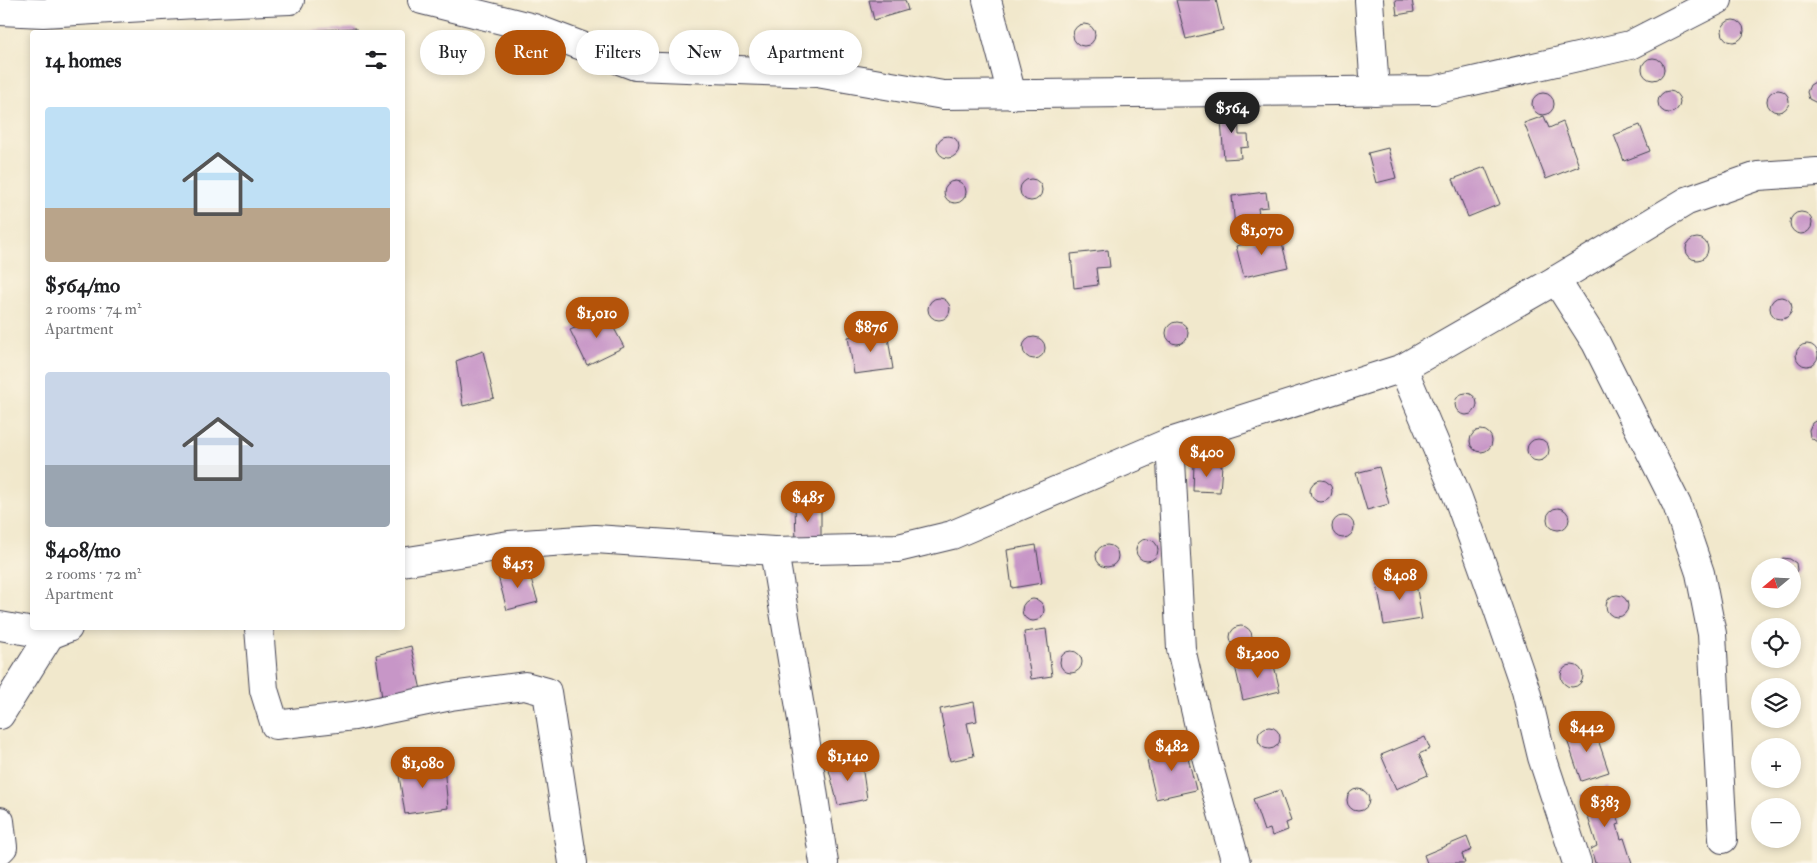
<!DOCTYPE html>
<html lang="en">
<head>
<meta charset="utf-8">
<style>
  :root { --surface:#fff; --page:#f6f6f6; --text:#202124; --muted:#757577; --accent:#b45309 }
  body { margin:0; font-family:"IM FELL Double Pica",serif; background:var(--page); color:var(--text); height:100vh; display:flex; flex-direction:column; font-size:19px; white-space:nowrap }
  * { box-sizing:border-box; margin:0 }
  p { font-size:16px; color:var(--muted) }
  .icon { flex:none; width:28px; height:28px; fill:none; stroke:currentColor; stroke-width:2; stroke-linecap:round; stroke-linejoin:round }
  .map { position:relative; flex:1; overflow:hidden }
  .drawer { position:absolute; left:30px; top:30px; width:375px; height:600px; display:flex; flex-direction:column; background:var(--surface); border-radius:5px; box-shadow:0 2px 8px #0003 }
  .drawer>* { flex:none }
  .top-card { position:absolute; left:420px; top:30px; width:475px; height:45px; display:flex; gap:10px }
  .needle { width:32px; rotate:251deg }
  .controls { position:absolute; left:1751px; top:558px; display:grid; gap:10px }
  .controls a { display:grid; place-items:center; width:50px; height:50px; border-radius:50%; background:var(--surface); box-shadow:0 2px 8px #0003; font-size:25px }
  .price { position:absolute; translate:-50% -42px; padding:0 11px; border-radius:18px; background:var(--accent); color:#fff; font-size:16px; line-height:32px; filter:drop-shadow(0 1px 2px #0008) }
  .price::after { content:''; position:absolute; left:50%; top:30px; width:15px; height:11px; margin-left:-8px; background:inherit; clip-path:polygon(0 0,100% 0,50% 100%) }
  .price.active { background:#222; color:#fff }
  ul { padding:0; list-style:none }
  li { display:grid; align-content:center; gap:10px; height:265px; padding:0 15px }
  li span { display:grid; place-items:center; height:155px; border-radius:5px; color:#555 }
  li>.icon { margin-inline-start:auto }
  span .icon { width:90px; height:90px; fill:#fffc; stroke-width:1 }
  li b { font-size:21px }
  h2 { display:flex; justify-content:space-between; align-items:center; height:60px; padding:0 15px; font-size:21px }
  .chip { padding:0 18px; border-radius:22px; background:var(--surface); box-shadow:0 2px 8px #0003; font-size:18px; line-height:45px }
  .chip.active { background:var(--accent); color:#fff }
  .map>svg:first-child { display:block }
  .building { fill:#c796c7 }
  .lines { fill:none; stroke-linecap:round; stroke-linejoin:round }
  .minor-casing { stroke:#414051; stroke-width:30 }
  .minor { stroke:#fff; stroke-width:28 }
</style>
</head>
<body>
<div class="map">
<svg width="1817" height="863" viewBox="0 0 1817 863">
  <rect width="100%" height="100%" fill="#fcf5e5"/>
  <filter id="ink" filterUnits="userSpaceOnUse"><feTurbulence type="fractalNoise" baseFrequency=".02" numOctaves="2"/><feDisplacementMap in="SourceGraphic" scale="10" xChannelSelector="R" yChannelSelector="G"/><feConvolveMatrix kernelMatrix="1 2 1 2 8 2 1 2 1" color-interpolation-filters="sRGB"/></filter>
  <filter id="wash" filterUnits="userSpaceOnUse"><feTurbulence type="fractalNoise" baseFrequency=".0096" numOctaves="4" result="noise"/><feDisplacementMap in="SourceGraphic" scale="20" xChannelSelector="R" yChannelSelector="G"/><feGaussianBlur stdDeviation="1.12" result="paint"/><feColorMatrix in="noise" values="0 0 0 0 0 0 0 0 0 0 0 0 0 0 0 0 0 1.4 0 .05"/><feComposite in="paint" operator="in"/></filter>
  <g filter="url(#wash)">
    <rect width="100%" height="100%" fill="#f1e8cc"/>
    <g id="blocks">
      <g class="building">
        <polygon points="869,0 905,0 908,10 874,20"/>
        <polygon points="1176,0 1216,0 1223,30 1186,39"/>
        <polygon points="1395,0 1412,0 1414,12 1397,15"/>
        <circle cx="1733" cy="31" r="11"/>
        <circle cx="1084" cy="35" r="11"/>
        <polygon points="356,28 356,32 308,32 308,31"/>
        <circle cx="1653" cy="69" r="11"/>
        <polygon points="1817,81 1817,103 1809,99 1807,92 1810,85"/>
        <circle cx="1778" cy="101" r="11"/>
        <circle cx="1669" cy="102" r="11"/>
        <circle cx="1543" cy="104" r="11"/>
        <polygon points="1238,107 1239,135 1248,135 1249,147 1240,148 1241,158 1224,159 1220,108"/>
        <polygon points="1544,116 1549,128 1563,122 1579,166 1546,179 1524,123"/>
        <polygon points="1640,125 1650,151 1624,161 1614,135"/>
        <circle cx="948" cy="147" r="11"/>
        <polygon points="1388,148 1396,178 1376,183 1368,153"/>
        <polygon points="1485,167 1500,204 1468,217 1453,179"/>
        <circle cx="1031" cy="190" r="11"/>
        <circle cx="955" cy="192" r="11"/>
        <polygon points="1266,192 1268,207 1258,208 1260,224 1235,227 1232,196"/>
        <circle cx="1801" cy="223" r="11"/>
        <polygon points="1280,236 1288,267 1244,277 1236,246"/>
        <circle cx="1697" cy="249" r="11"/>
        <polygon points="1108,250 1110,267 1096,268 1098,285 1074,288 1071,254"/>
        <circle cx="1781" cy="308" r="11"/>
        <circle cx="939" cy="309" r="11"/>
        <polygon points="607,315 624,347 587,365 570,330"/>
        <circle cx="1177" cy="333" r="11"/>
        <polygon points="887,331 893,369 854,374 848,337"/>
        <circle cx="1034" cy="348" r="11"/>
        <circle cx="1807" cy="355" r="11"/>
        <polygon points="483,351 494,398 463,406 456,361"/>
        <circle cx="1466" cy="404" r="11"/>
        <polygon points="1817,420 1817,442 1810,437 1809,430 1812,423"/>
        <circle cx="1481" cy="441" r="11"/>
        <circle cx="1538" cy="450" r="11"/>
        <polygon points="1194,464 1222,465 1220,492 1193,491"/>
        <polygon points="1379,467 1389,504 1367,510 1356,473"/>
        <circle cx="1321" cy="491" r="11"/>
        <polygon points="821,501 821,543 796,544 795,503"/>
        <circle cx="1558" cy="519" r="11"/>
        <circle cx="1343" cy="527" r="11"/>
        <circle cx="1147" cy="550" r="11"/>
        <circle cx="1107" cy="556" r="11"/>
        <polygon points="1036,545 1042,583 1012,588 1007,550"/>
        <polygon points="1783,558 1790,559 1796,563 1797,570 1792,578 1792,566 1776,566 1777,562"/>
        <polygon points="528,569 538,602 507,610 498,576"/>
        <polygon points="1415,578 1422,619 1384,625 1377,584"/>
        <circle cx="1617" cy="606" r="11"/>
        <circle cx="1033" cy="610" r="11"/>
        <circle cx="1241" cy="637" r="11"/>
        <polygon points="1046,629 1052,676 1031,679 1024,632"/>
        <polygon points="411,646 421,690 382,698 376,655"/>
        <circle cx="1071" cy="662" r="11"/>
        <polygon points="1272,657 1280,691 1243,700 1235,666"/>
        <circle cx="1572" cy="676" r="11"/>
        <polygon points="974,702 977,721 967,723 974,756 950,761 940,709"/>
        <polygon points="1593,725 1609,772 1581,781 1565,734"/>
        <circle cx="1269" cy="738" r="11"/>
        <polygon points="1183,737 1196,790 1156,799 1147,761 1173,755 1169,740"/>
        <polygon points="1425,737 1430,749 1419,754 1428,775 1396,789 1381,755"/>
        <polygon points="861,759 867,799 838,805 828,766"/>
        <polygon points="444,766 448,808 405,814 398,769"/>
        <polygon points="1608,786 1620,824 1617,825 1621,839 1624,838 1632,863 1595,863 1591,849 1597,846 1581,795"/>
        <circle cx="1358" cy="800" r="11"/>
        <polygon points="1280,790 1291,821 1286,823 1288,830 1272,836 1270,829 1264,831 1253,799"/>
        <polygon points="1467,837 1472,850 1462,854 1465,863 1427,863 1424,855"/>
      </g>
    </g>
  </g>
  <g filter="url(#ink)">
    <use href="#blocks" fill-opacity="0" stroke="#414051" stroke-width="1"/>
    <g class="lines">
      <g class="minor-casing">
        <g id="minor">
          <polyline points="422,0 534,28 635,66 817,73 943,95 1434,90 1630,45 1718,0"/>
          <polyline points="987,0 1012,95"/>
          <polyline points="1369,0 1375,91"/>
          <polyline points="0,11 43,13 213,3 290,0"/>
          <polyline points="1556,280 1596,343 1677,505 1700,573 1712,634 1723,839"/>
          <polyline points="1403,368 1458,498 1492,592 1526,691 1542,757 1577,863"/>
          <polyline points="1170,442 1181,649 1207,760 1236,863"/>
          <polyline points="774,551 805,738 824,863"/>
          <polyline points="402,562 509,545 595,539 774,551 898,548 952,535 1170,442 1403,368 1556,280 1687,201 1758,176 1817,172"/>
          <polyline points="0,626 50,635 68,628"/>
          <polyline points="259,628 264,690 275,725 354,716 451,696 525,686 547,692 573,863"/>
          <polyline points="0,715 50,635"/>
          <polyline points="0,821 3,847 0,850"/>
        </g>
      </g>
      <use href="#minor" class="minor"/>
    </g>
  </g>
</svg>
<div class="controls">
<a><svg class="needle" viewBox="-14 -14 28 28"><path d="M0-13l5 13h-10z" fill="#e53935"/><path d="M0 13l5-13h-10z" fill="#757577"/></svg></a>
<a><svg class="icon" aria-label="locate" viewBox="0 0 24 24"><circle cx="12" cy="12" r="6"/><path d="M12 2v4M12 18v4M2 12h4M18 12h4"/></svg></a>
<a><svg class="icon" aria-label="layers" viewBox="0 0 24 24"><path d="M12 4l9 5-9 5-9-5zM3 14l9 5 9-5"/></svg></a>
<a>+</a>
<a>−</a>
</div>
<b class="price active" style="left:1232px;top:134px">$564</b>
<b class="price" style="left:1262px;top:256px">$1,070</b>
<b class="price" style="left:597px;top:339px">$1,010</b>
<b class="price" style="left:871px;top:353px">$876</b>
<b class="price" style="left:1207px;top:478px">$400</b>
<b class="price" style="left:808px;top:523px">$485</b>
<b class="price" style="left:518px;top:589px">$453</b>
<b class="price" style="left:1400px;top:601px">$408</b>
<b class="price" style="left:1258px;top:679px">$1,200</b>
<b class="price" style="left:1587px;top:753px">$442</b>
<b class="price" style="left:1172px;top:772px">$482</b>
<b class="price" style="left:848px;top:782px">$1,140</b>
<b class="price" style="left:423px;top:789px">$1,080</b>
<b class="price" style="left:1605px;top:828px">$383</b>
<div class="top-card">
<a class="chip">Buy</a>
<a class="chip active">Rent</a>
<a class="chip">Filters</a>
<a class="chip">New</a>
<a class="chip">Apartment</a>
</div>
<section class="drawer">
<h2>14 homes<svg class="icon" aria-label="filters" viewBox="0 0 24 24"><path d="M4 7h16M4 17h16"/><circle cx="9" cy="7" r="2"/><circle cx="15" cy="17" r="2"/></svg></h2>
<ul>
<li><span style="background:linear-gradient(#bfe0f5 65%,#b9a48a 0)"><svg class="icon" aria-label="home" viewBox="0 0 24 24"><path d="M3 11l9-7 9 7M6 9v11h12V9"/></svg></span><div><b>$564/mo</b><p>2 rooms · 74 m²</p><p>Apartment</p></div></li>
<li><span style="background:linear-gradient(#c9d6e8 60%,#9aa5b1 0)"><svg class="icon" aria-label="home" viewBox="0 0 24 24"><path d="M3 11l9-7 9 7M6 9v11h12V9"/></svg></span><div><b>$408/mo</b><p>2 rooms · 72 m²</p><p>Apartment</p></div></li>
</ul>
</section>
</div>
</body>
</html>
